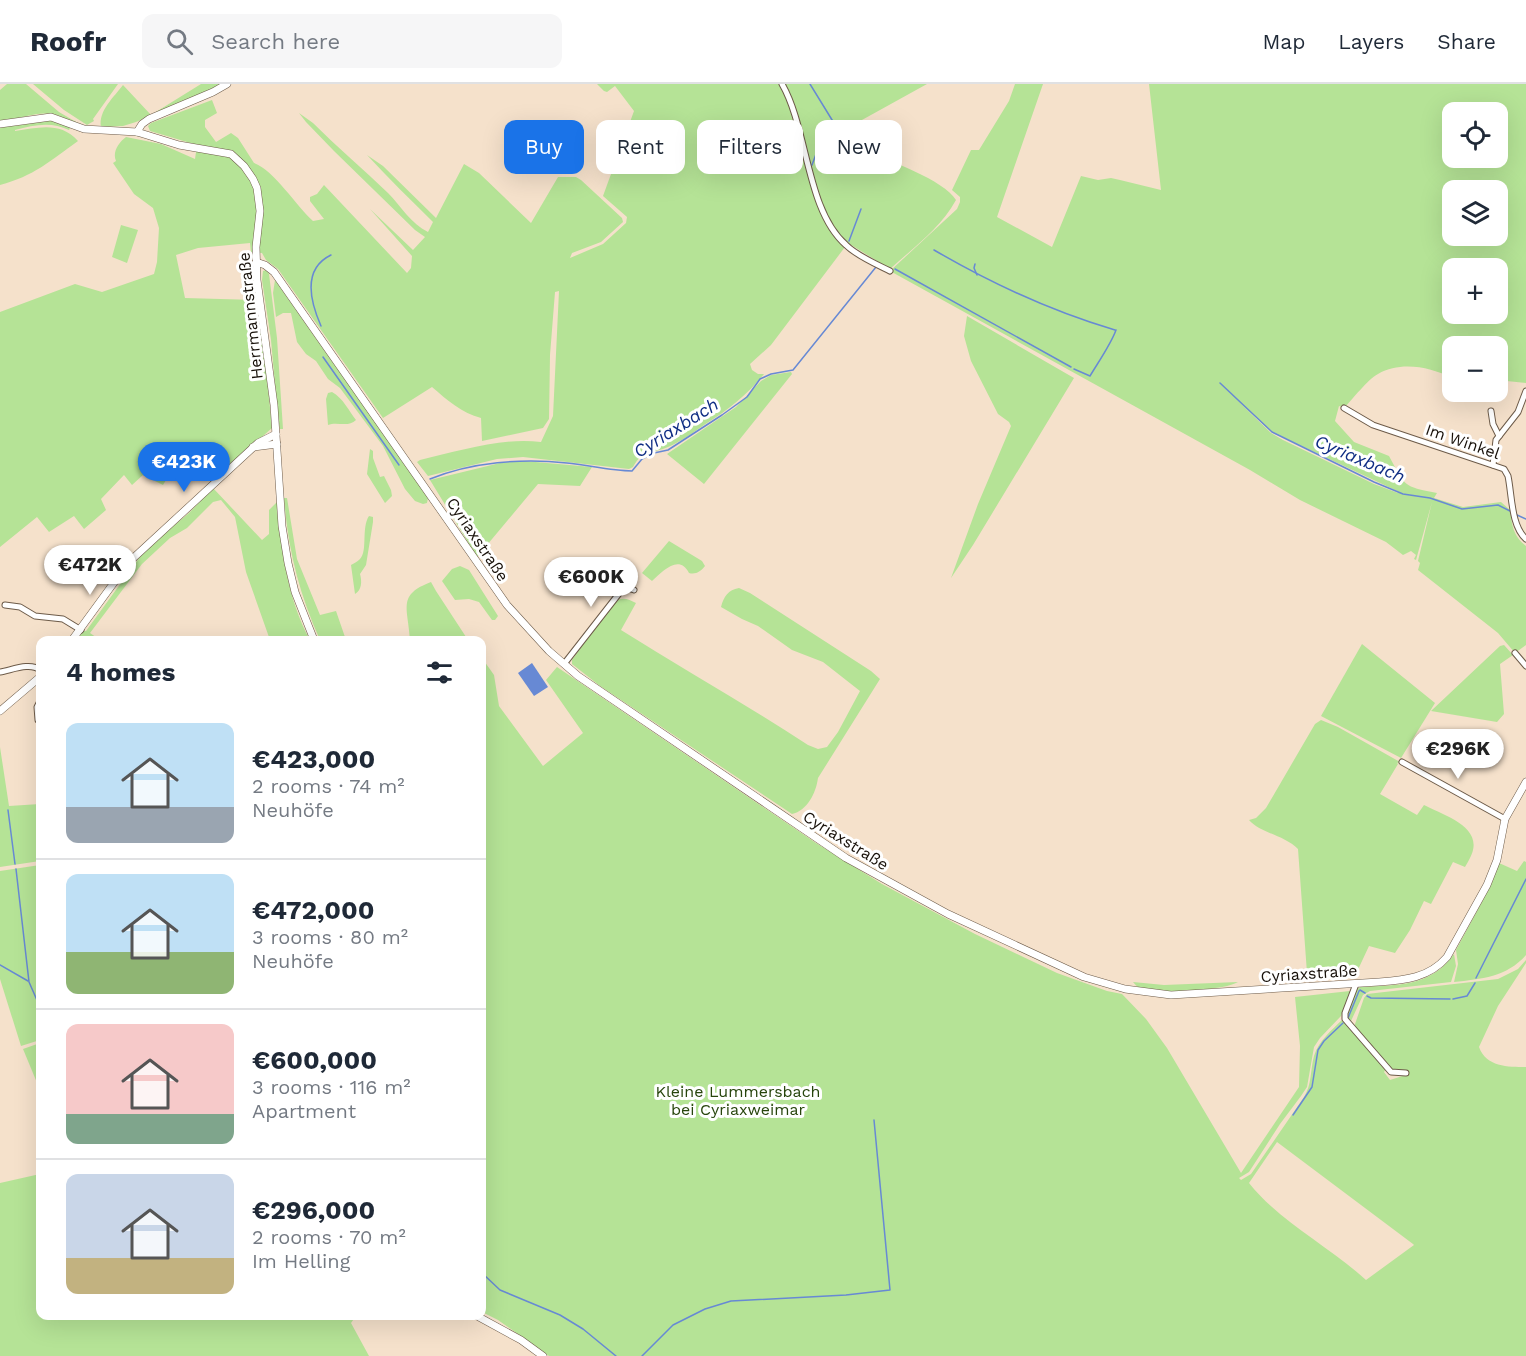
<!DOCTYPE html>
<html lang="en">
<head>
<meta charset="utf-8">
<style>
  :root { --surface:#fff; --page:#f6f6f7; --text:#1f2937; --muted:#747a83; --line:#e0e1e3; --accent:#1a73e8 }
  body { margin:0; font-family:"Work Sans",sans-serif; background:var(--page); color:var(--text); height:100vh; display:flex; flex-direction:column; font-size:22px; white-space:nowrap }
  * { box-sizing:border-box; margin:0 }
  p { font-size:20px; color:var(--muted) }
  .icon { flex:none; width:33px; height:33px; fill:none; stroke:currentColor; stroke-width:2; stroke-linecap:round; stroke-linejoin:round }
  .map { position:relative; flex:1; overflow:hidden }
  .panel { position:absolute; left:36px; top:552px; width:450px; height:684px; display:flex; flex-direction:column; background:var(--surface); border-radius:12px; box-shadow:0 6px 24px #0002 }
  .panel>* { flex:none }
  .hud { position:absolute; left:504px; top:36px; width:570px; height:54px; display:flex; gap:12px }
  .buttons { position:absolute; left:1442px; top:18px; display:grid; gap:12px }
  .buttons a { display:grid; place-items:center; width:66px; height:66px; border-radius:12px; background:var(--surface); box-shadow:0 6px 24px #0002; font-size:30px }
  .price { position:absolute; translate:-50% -51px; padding:0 14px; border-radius:21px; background:#fff; color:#222; font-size:20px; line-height:39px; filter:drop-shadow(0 2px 3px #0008) }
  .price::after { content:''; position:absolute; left:50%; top:36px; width:18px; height:14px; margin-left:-9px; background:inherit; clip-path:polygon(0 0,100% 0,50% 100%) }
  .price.current { background:var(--accent); color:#fff }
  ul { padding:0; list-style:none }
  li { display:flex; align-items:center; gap:18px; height:150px; padding:0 30px }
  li+li { border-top:2px solid var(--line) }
  li span { display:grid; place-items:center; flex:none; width:168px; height:120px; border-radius:12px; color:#555 }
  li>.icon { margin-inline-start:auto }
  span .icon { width:72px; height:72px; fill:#fffc; stroke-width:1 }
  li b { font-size:26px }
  h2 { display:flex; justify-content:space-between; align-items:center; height:72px; padding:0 30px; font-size:26px }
  .pill { padding:0 21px; border-radius:12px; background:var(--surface); box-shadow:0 6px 24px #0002; font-size:21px; line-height:54px }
  .pill.current { background:var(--accent); color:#fff }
  header { display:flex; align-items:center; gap:36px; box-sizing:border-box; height:84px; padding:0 30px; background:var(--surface); border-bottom:2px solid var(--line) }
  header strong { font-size:28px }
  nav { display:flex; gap:33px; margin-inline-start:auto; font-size:21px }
  .search { width:420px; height:54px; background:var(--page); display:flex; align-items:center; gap:15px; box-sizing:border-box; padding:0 21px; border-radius:12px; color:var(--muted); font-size:22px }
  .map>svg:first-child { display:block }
  .green { fill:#b5e396; fill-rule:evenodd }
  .water { fill:#6789d4 }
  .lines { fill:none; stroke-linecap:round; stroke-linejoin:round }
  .stream { stroke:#6789d4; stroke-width:1.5 }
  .minor-casing { stroke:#6d5b49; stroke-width:7 }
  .tertiary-casing { stroke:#6d5b49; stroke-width:8 }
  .minor { stroke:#fff; stroke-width:5 }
  .tertiary { stroke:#fff; stroke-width:7 }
  .labels { text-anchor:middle; stroke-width:6; stroke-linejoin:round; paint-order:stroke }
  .street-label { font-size:16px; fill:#171009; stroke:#fff }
  .park-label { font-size:16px; fill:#27450c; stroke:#fff }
  .water-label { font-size:18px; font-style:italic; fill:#0f2d84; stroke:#fff }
</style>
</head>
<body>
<header>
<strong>Roofr</strong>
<div class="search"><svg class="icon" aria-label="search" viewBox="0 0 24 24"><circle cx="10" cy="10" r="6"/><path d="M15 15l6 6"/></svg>Search here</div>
<nav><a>Map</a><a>Layers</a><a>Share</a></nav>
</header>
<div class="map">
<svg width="1526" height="1272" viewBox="0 0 1526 1272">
  <rect width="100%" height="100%" fill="#f5e1cb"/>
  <g class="green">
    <path d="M7 0H26L59 28 83 42C73 40 62 31 52 30 34 27 18 37 0 36V6Z"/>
    <polygon points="33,0 118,0 93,35 94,37 87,41 64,26"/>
    <path d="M201 0H224L136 38 123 42 101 43C98 27 114 13 123 1L151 31Z"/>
    <path d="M597 0H927L833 52V61L845 70 860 71 866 67C888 76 944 96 956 116 941 144 913 164 890 185L848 159 771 261 750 280 752 286 758 290H764C748 310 727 327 704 341 693 349 680 358 668 363 651 370 643 365 633 383L629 385 523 373 497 375 428 392 417 378 420 376C459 367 502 353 541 358L553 332 559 207 555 208 550 271 549 335 543 344 482 357 481 334C462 329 447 316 432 303L383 334 278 185 266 176 262 169 251 168 250 159 198 164 176 171 185 214 257 216 265 272 272 344 226 385 211 371C186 371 175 382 163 401L143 391 132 401 124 391 101 415 106 426 84 445 74 432 49 448 37 433 0 463V228L75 200 102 208 154 190 157 178 159 144 153 124 134 110 113 79 116 77C112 68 119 58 126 53L161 60 195 75 197 61 150 47 148 42 151 39 212 16 217 29 205 36V43L216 58 231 49 238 54 254 79C274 86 297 123 313 137L324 135 310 117V113L317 110 324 101 407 189 411 184 412 172 370 125 413 166 425 153 415 146 334 67 306 38 299 29 313 39C337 63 363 85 388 109 401 122 411 140 428 148L433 138C411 116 388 94 367 71L383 82 436 134 464 80 479 89 531 139 558 93H576L581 96 622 134 623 138 601 158 572 169 570 174 603 160 626 139 627 133 603 112 634 27 615 2 607 8 604 7Z"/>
    <path d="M1015 0H1043L997 133 1052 163 1081 92 1098 96 1111 94 1120 96 1161 106 1149 0H1526V299L1497 296V262H1452V294C1430 283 1401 277 1378 290 1367 296 1353 315 1344 324L1339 322 1335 337 1354 358 1389 372C1406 403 1402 402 1437 409L1434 414 1463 423 1501 418 1510 426C1512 441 1513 452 1526 462V561L1515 569 1498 549 1418 486 1420 479 1418 477 1432 418 1416 476 1414 475 1416 471 1411 467 1403 471 1386 458 1300 416 1250 386 890 187 957 125 960 118V113L952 106 971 66H979L1009 17ZM1452 28H1497V74H1452ZM1452 106H1497V152H1452ZM1452 184H1497V230H1452ZM1239 318 1272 348 1397 407 1398 409 1374 400 1283 356 1271 349Z"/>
    <path d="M50 36 71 43 69 46C51 37 34 41 15 46V47C38 44 60 37 78 57 50 77 34 92 0 101V42H15Z"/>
    <polygon points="121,141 138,146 127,179 112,173"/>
    <polygon points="266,186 269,190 277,254 283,345 280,345 278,334 271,256 262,196 263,187"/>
    <polygon points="275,196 428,414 427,419 423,420 415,417 405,405 383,362 340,304 328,295 316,277 306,270 297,258 291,229 283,229 276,233 273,209"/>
    <polygon points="967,232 1074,294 973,461 951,494 978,420 1011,342 1009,338 998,330 971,277 964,252"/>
    <polygon points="791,288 792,290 704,400 667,370 736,323 761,297 771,291"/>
    <path d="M332 308C343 314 349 327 356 336 348 344 337 337 328 341L326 315 328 309Z"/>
    <polygon points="370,365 373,367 373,374 380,393 384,392 391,406 392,412 385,419 367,390"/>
    <polygon points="524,377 592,383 580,402 538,400 477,473 430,396 500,379"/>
    <path d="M213 404 262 456 269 450V426L278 417C281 464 287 514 310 556H270L246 488 235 433 221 416 213 418 187 444 170 454 142 480 90 549 100 556H76L84 547H86L145 466 189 429Z"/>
    <path d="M284 414H287L297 475 320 531 336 527 346 556H320C299 509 288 466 284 414Z"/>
    <path d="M369 432 373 433V438L366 481 360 490C362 497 362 506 355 510L351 481C354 479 357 478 360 475 368 467 361 444 369 432Z"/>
    <path d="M669 457 702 477 705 482C701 487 696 491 689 489 679 469 662 488 652 497L642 489Z"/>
    <polygon points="460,482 469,486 498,532 495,536 492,536 479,518 469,515 455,516 442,497 452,485"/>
    <path d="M431 498 436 507 468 556H406L410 555C408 523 397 511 431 498Z"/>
    <path d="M739 504 750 509 871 587 880 595 818 694C816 709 807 727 792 730L600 602 572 580V576C583 562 604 522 618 516 624 513 630 516 636 519L621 546C683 585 747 621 808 661L818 665 827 663 838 648 860 607 823 578 792 566 758 542 742 535 721 523C724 512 728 506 739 504Z"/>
    <polygon points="1362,560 1435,619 1401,674 1321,632"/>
    <polygon points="1504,561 1513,571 1500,580 1504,630 1497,638 1431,627 1500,562"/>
    <path d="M482 574 494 591 499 622 543 682 583 649 546 596 557 583 816 759 882 800 975 850 1057 889 1107 907 1122 910 1146 935 1167 964 1241 1089 1299 1003 1300 962 1295 913 1350 907 1341 932 1320 954 1314 963 1307 1003 1301 1012 1280 1040 1249 1088 1239 1094 1241 1096 1251 1090 1304 1013C1312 1000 1310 987 1314 972 1319 956 1332 946 1343 935L1386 985 1384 988 1390 996 1409 990 1408 988H1394L1354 943 1364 914 1367 910 1498 895 1518 885 1526 876V879L1498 922 1479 963C1486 983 1508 983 1526 983V1272H549L498 1236 482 1228ZM1277 1058 1413 1160 1414 1161 1366 1196C1329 1162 1281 1139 1249 1099Z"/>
    <path d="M1321 636 1338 643 1400 678 1397 679 1398 680 1380 710 1417 731 1424 721C1441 730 1479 741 1473 766 1472 771 1468 778 1465 783L1453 778 1431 820 1424 817 1410 846 1395 869 1369 862 1355 892 1311 893 1307 889 1298 765C1284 751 1260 749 1249 736L1256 734 1266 724 1315 640Z"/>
    <polygon points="0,663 9,722 40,720 40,777 0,783"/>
    <path d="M1524 777 1526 778V871C1507 893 1481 895 1454 898L1458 880 1456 866 1491 801 1499 779 1517 787Z"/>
    <polygon points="40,781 40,956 21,962 0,895 0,787"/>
    <path d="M1454 870 1456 882 1451 898 1370 907 1363 911 1351 937 1346 933 1357 905 1360 903C1397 901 1431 903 1454 870Z"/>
    <path d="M1133 898 1164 901 1238 898C1223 907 1156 910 1140 904 1137 903 1135 900 1133 898Z"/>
    <polygon points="40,959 40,1006 23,965"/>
    <polygon points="40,1090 40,1232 356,1232 351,1239 369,1272 0,1272 0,1099"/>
  </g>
  <polygon class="water" points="532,579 548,603 534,612 518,589"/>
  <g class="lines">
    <g class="stream">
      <polyline points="810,0 837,44 822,54 812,81"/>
      <polyline points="849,157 861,125"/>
      <path d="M934 166C989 198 1054 228 1115 246"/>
      <polyline points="975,180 974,184 977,191"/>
      <polyline points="895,185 1071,283"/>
      <path d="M321 242C310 217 302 185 331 171"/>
      <polyline points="323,273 399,381"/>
      <path d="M1074 285 1090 292C1099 277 1111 260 1116 246"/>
      <polyline points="1220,299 1272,348 1374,398 1403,410 1430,414 1462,425 1498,421 1510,427"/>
      <path d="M430 395C472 378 522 374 567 379 588 381 611 387 632 387L642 375 654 369 668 366 722 331 747 313 760 295 771 290 793 286 876 183"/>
      <polyline points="1517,431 1526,435"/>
      <polyline points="8,726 15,780"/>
      <polyline points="16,785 29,898 40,923"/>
      <polyline points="0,881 28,897"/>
      <polyline points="1476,894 1526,795"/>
      <polyline points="1367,912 1371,914 1450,915"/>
      <polyline points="1453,915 1467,912 1475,899"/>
      <polyline points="1348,934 1359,907 1360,906 1365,909"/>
      <polyline points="1293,1031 1312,1003 1318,966 1324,957 1343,939"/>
      <polyline points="482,1189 500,1206 560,1231 583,1245 616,1272"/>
      <polyline points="642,1272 673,1241 705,1225 731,1217 846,1211 890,1206 874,1036"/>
    </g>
    <g class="minor-casing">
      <g id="minor">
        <path d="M782 0C808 45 806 126 846 161 857 172 876 180 890 187"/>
        <path d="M1344 324 1373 341 1504 385 1508 392C1512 411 1511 442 1526 455"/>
        <polyline points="1491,327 1493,340 1499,352"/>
        <polyline points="1493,381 1496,356 1518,328 1526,307"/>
        <polyline points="5,521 20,523 35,532 63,535 81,546"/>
        <polyline points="1515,569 1526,582"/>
        <polyline points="564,580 621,507 625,503 634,506"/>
        <path d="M0 588C12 586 30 578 40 586"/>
        <polyline points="38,636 37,623 40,617"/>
        <polyline points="1402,678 1505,735"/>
        <polyline points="1356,900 1345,929 1345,935 1391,988 1406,989"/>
      </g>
    </g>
    <g class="tertiary-casing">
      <g id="tertiary">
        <polyline points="0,40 51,33 84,45 137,48 179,61 231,70 244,82 253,95 257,104 260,127 256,163 257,196 274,321 282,442 288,479 295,508 314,556"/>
        <polyline points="137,48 142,40 149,35 213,8 227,0"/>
        <path d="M256 178 265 181 274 188 507 521 549 567 578 592 846 774 948 830 1084 893 1125 905 1171 911 1379 898C1405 896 1429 894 1447 873L1487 801 1497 776 1505 735 1526 698"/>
        <polyline points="253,363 277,360"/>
        <polyline points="72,556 129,478 258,359 276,350"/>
        <polyline points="0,627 40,593"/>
        <polyline points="477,1232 521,1256 543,1272"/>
      </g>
    </g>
    <use href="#minor" class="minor"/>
    <use href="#tertiary" class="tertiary"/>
  </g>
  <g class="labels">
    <g class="street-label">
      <text transform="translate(250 232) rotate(-96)" y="6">Herrmannstraße</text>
      <text transform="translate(1463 357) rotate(19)" y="6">Im Winkel</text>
      <text transform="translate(478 455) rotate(56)" y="6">Cyriaxstraße</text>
      <text transform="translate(846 756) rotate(32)" y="6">Cyriaxstraße</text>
      <text transform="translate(1309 889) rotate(-4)" y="6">Cyriaxstraße</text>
    </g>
    <g class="park-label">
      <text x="738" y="1013">Kleine Lummersbach<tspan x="738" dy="18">bei Cyriaxweimar</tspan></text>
    </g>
    <g class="water-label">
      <text transform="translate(676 344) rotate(-32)" y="6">Cyriaxbach</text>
      <text transform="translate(1360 375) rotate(23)" y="6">Cyriaxbach</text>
    </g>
  </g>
</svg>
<div class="buttons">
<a><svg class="icon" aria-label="locate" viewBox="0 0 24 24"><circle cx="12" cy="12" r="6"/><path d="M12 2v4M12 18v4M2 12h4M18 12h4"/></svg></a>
<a><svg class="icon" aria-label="layers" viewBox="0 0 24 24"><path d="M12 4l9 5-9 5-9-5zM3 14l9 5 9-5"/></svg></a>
<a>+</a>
<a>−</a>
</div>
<b class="price current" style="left:184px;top:409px">€423K</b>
<b class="price" style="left:90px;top:512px">€472K</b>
<b class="price" style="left:591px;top:524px">€600K</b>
<b class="price" style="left:1458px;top:696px">€296K</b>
<div class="hud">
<a class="pill current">Buy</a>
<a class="pill">Rent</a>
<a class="pill">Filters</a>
<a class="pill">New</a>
</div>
<section class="panel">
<h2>4 homes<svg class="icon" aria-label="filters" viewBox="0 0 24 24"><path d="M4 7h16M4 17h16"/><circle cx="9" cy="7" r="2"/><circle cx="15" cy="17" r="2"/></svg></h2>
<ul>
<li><span style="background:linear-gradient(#bfe0f5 70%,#9aa5b1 0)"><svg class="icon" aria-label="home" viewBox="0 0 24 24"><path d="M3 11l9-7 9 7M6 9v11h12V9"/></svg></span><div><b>€423,000</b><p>2 rooms · 74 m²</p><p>Neuhöfe</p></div></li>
<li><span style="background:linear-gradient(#bfe0f5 65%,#8fb573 0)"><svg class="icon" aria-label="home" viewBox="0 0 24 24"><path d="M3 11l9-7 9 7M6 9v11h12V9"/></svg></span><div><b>€472,000</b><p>3 rooms · 80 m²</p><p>Neuhöfe</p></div></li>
<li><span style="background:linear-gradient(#f6c9c9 75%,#7fa58c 0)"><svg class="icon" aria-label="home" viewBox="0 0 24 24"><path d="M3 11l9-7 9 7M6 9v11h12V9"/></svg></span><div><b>€600,000</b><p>3 rooms · 116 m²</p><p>Apartment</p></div></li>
<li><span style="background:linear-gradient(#c9d6e8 70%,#c2b280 0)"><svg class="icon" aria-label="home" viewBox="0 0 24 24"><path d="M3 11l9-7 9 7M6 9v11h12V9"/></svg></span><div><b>€296,000</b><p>2 rooms · 70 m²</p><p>Im Helling</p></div></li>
</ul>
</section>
</div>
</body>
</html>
